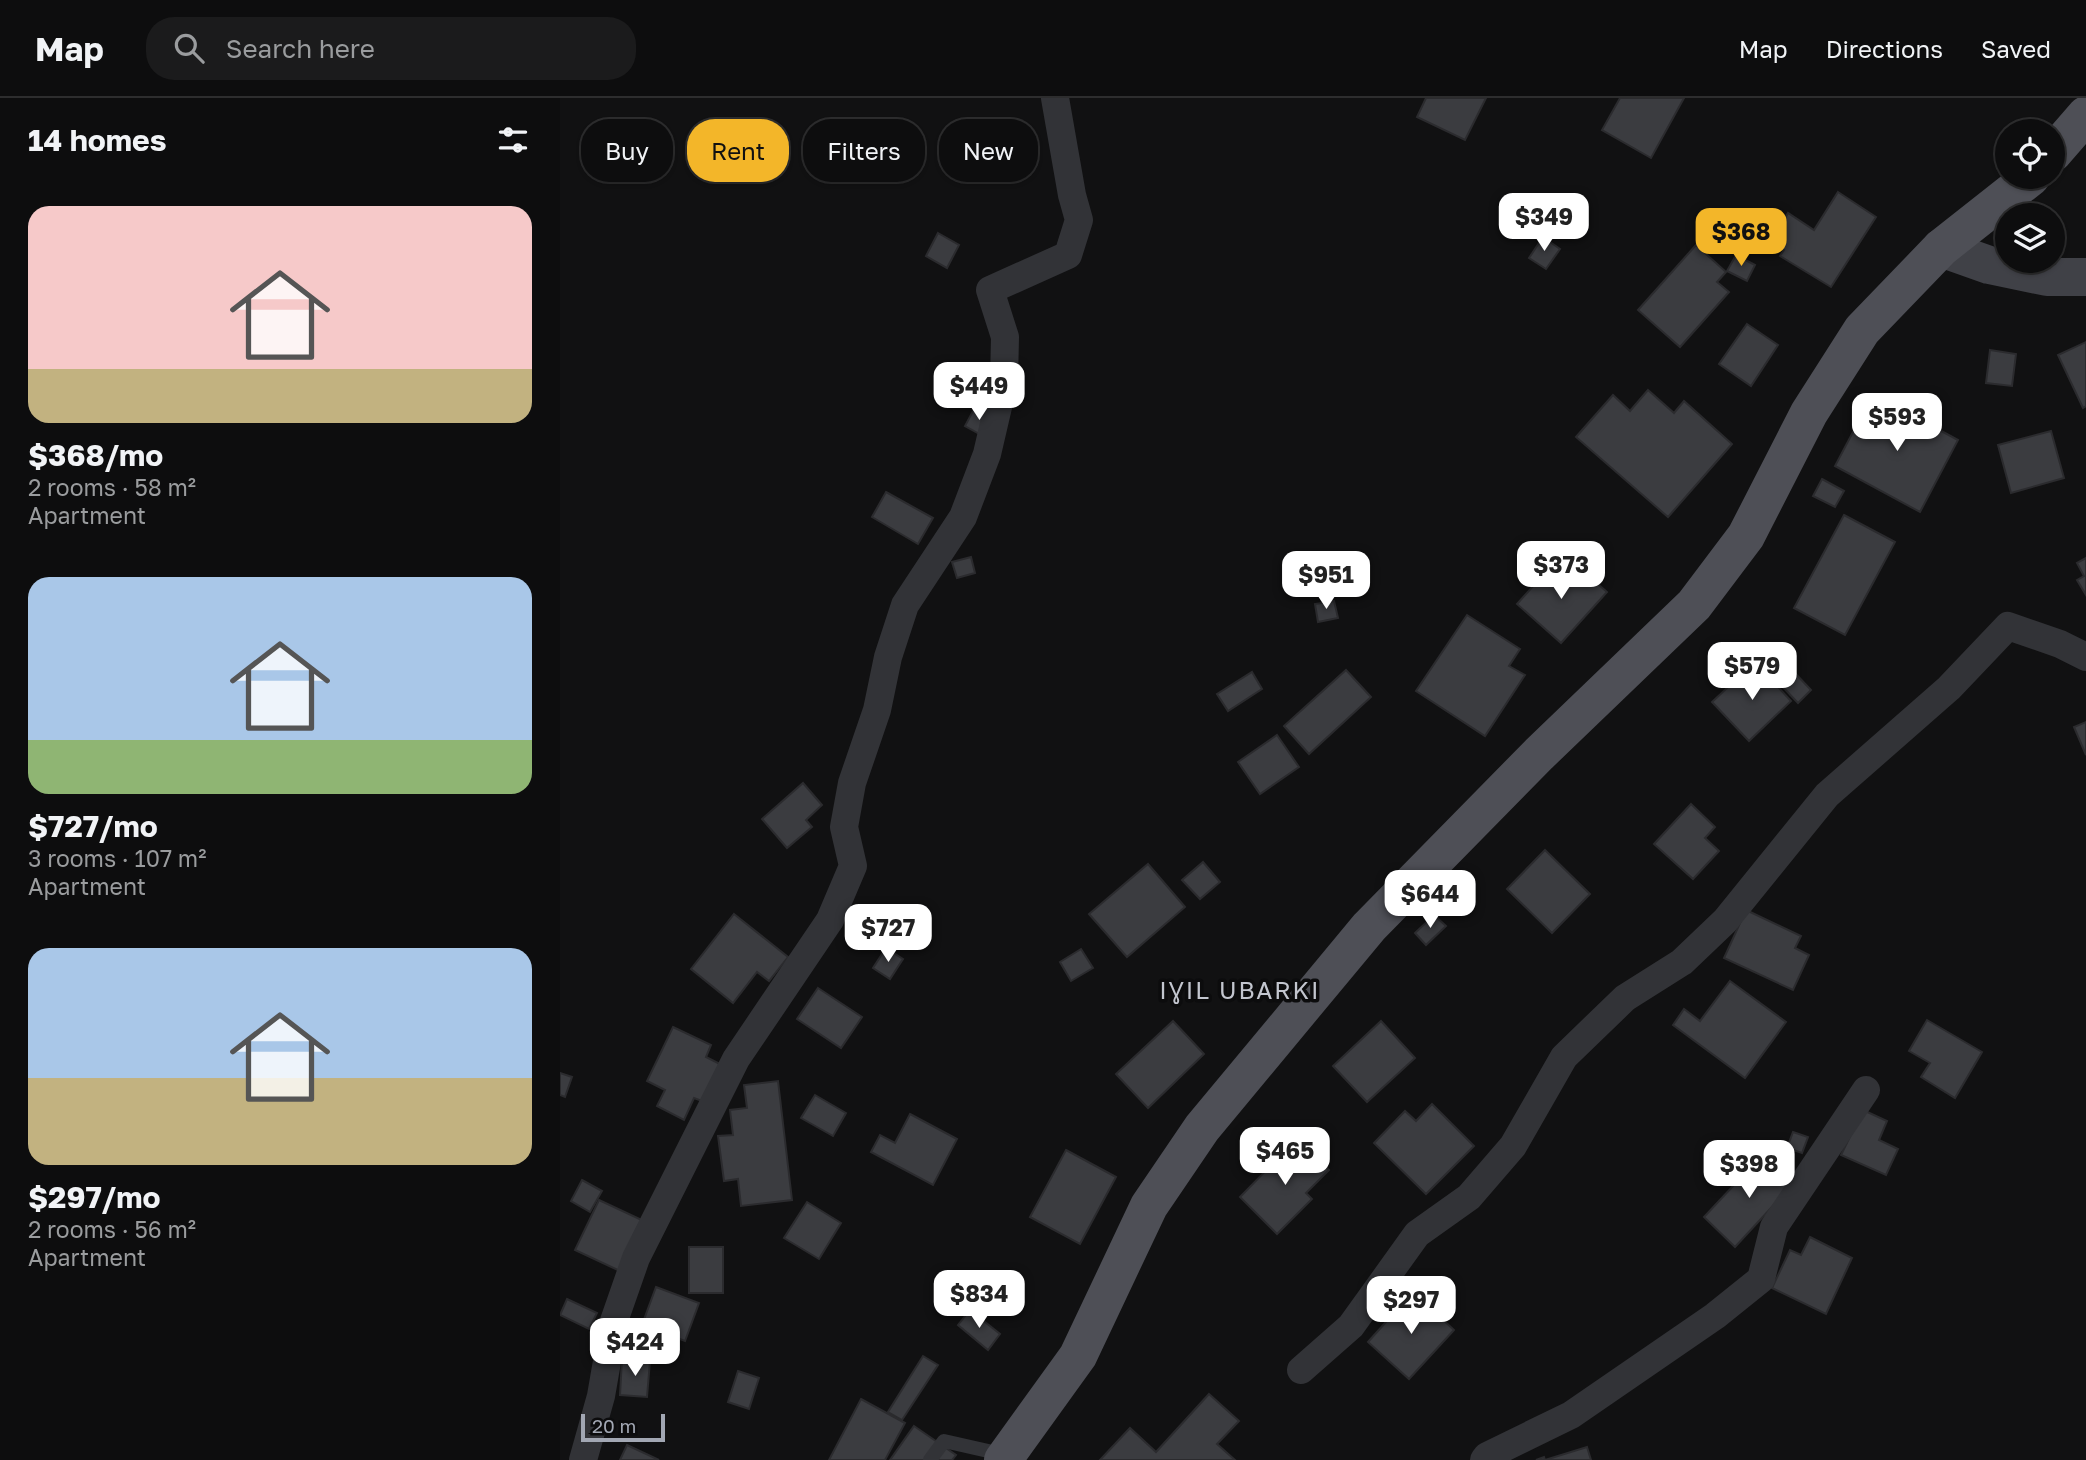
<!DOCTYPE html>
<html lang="en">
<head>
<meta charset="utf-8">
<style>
  :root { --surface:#0d0d0e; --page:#1b1b1c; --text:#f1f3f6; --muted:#9a9c9e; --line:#2d2d2e; --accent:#f3b629 }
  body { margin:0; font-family:"Golos Text",sans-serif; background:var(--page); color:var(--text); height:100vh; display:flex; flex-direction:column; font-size:26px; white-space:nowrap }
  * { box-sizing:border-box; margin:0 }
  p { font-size:23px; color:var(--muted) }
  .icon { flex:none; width:38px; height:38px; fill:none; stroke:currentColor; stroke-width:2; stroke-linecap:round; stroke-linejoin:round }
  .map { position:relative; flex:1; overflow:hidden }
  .side { display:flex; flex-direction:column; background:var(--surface); width:560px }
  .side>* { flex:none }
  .hud { position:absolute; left:21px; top:21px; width:665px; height:63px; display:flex; gap:14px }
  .controls { position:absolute; left:1435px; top:21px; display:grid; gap:14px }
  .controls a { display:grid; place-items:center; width:70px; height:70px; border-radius:50%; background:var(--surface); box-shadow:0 2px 5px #0004,0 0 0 2px var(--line); font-size:35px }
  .scale { position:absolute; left:21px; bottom:18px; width:84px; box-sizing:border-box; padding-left:7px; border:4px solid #a2a7b3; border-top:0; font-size:19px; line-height:24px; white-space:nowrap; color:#a2a7b3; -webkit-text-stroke:5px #0c0c0d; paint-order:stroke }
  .price { position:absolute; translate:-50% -60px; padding:0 16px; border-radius:14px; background:#fff; color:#222; font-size:23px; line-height:46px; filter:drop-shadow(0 2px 4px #0008) }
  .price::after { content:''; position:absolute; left:50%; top:42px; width:21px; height:16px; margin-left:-10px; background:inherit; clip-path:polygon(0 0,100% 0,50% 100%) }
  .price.on { background:var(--accent); color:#111 }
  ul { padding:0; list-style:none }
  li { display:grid; align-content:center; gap:14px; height:371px; padding:0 28px }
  li span { display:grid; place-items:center; height:217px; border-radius:21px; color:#555 }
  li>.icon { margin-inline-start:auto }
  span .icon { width:126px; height:126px; fill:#fffc; stroke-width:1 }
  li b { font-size:30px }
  h2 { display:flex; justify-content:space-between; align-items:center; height:84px; padding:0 28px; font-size:30px }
  .chip { padding:0 24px; border-radius:28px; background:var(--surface); box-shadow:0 2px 5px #0004,0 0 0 2px var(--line); font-size:24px; line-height:63px }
  .chip.on { background:var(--accent); color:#111 }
  header { display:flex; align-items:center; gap:42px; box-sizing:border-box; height:98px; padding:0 35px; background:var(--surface); border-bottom:2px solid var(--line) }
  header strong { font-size:33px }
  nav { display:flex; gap:38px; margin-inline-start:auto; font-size:24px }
  .search { width:490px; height:63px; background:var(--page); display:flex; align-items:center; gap:18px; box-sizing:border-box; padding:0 24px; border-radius:28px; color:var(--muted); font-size:26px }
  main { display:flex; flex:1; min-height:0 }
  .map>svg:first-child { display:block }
  .building { fill:#3b3c40; stroke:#2b2b2e; stroke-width:2 }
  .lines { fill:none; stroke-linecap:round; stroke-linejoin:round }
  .lane { stroke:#323337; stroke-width:14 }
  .street { stroke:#323337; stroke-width:28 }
  .secondary { stroke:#404147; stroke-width:38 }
  .primary { stroke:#4e4f56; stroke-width:38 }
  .labels { text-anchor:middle; stroke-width:7; stroke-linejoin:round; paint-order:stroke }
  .quarter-label { font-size:24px; letter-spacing:2px; fill:#c3c6cf; stroke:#0c0c0d }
</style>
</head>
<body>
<header>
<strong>Map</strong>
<div class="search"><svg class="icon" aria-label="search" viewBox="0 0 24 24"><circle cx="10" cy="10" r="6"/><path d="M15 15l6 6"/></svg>Search here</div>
<nav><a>Map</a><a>Directions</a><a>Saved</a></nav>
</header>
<main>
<section class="side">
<h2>14 homes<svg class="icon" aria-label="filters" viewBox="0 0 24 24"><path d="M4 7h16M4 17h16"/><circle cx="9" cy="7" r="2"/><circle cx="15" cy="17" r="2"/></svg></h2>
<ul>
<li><span style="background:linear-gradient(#f6c9c9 75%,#c2b280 0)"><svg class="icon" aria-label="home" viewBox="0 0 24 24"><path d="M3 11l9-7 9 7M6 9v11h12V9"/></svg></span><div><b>$368/mo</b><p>2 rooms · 58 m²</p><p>Apartment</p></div></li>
<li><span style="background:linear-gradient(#a9c7e8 75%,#8fb573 0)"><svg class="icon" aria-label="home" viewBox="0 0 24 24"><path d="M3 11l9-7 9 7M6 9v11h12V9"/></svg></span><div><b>$727/mo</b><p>3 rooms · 107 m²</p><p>Apartment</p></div></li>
<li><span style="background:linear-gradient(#a9c7e8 60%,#c2b280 0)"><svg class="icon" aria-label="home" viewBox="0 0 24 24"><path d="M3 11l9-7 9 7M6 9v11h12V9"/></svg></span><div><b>$297/mo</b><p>2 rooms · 56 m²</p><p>Apartment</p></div></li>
</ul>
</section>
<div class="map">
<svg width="1526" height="1362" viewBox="0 0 1526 1362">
  <rect width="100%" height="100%" fill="#111112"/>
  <g class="building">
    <polygon points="866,0 926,0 905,42 857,19"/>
    <polygon points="1060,0 1124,0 1091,60 1042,32"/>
    <polygon points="1278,94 1316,119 1271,189 1220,158 1224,152 1211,143 1228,115 1254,132"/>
    <polygon points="378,135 399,147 387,170 366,158"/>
    <polygon points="983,139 1000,151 986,171 969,160"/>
    <polygon points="1136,147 1166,174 1157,184 1169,194 1120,249 1078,212"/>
    <polygon points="1176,157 1195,167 1187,183 1167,173"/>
    <polygon points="1187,226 1218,247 1191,288 1159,266"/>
    <polygon points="1526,244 1526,308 1523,310 1498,257"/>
    <polygon points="1430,252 1456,256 1452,288 1426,285"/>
    <polygon points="416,278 432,285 425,299 409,292"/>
    <polygon points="1088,292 1114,315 1124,303 1172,346 1108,419 1016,339 1053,297 1070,313"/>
    <polygon points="1313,296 1398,342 1360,414 1275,368"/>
    <polygon points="414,311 432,321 423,338 405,328"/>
    <polygon points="1491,333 1504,380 1451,395 1438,347"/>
    <polygon points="1262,381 1284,393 1275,409 1253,398"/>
    <polygon points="326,394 373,420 358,446 312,419"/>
    <polygon points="1284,417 1335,444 1285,537 1234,510"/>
    <polygon points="411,459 415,475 397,480 392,464"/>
    <polygon points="1526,460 1526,497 1517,482 1524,478 1517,465"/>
    <polygon points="992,467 1011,483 1021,471 1047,494 1001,545 957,506"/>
    <polygon points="774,503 778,520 758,524 755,506"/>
    <polygon points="907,517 960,551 949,568 965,577 925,638 856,593"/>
    <polygon points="1195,564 1231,603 1189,643 1152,604"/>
    <polygon points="786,572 811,599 749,656 724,628"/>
    <polygon points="1233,573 1251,592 1238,605 1220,586"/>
    <polygon points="692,574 702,591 668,613 657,596"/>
    <polygon points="1526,624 1526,657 1514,629"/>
    <polygon points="717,637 739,669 700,696 678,664"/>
    <polygon points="243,685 262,707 246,722 252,729 227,750 202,721"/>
    <polygon points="1131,706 1155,729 1145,740 1159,753 1133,781 1094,746"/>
    <polygon points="985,752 1030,796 992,835 947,791"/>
    <polygon points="643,764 660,784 640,801 622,782"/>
    <polygon points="588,766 625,809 567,859 529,816"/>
    <polygon points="1186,812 1241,838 1235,850 1249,857 1233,892 1164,860"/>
    <polygon points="174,816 228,859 209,883 197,874 173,905 131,871"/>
    <polygon points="874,817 886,828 866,847 855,835"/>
    <polygon points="326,850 343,861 330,881 313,870"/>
    <polygon points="521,851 533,870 511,883 500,864"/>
    <polygon points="1170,883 1226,924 1185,980 1113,927 1124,911 1140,923"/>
    <polygon points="258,890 302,919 281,950 237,921"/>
    <polygon points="1367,922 1422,954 1395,1000 1361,979 1370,965 1349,953"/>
    <polygon points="613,923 644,956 588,1010 556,976"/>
    <polygon points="821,923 855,960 807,1004 773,968"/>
    <polygon points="113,929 151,947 146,959 160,966 142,1003 134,1000 124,1022 97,1008 105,992 87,983"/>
    <polygon points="0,975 12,979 5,999 0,997"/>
    <polygon points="218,983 232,1102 181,1108 178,1081 164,1083 158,1038 173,1037 170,1012 187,1010 184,987"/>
    <polygon points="255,997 286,1015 273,1038 241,1020"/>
    <polygon points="872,1006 914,1048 866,1096 814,1045 845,1013 856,1023"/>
    <polygon points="1303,1012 1327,1023 1319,1042 1338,1051 1326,1077 1281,1057"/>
    <polygon points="350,1016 397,1041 373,1087 311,1054 320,1037 335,1045"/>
    <polygon points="1233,1034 1248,1039 1242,1055 1227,1050"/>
    <polygon points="737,1041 769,1072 746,1095 752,1101 717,1136 680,1099"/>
    <polygon points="506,1052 556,1079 520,1146 470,1119"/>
    <polygon points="1204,1055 1235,1084 1175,1149 1144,1119"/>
    <polygon points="22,1082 42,1093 30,1114 11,1103"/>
    <polygon points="39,1102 86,1124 62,1174 15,1152"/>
    <polygon points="247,1104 281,1125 259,1161 224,1140"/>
    <polygon points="1250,1139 1292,1160 1266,1216 1212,1190 1230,1152 1241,1157"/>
    <rect x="129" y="1149" width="34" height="46"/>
    <polygon points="96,1189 139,1205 125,1243 82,1227"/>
    <polygon points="853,1194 894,1232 849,1281 808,1244"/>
    <polygon points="7,1201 37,1215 29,1231 0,1217"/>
    <polygon points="410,1212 440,1236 428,1252 398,1227"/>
    <polygon points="363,1258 378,1267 342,1322 328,1314"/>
    <polygon points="62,1261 90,1263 87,1299 60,1297"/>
    <polygon points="178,1273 199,1280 189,1311 168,1304"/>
    <polygon points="649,1296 679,1323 657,1346 675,1362 540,1362 570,1330 596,1354"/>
    <polygon points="301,1301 345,1325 325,1362 269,1362"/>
    <polygon points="354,1328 396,1357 392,1362 330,1362"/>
    <polygon points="67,1347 99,1362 60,1362"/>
    <polygon points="1027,1349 1031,1362 976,1362 984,1359 985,1362"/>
  </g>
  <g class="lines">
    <polyline class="lane" points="370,1362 384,1343 446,1357"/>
    <g class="street">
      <polyline points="741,1272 791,1228 857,1136 909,1099 953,1048 1004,959 1065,900 1122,864 1165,823 1267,697 1389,590 1448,528 1500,546 1526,559"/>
      <polyline points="23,1362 41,1298 54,1223 76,1160 176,961 270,822 293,768 284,729 292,685 317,612 328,559 345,507 403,419 427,356 444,283 445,239 430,192 508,157 519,122 512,97 495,0"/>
      <polyline points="924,1362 927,1358 1011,1317 1155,1218 1201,1181 1214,1129 1306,992"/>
    </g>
    <polyline class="secondary" points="1381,150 1429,167 1487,179 1526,179"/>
    <g class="primary">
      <polyline points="1493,55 1526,17"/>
      <polyline points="443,1362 518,1258 589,1108 642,1030 809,829 979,656 1134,507 1186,438 1249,315 1302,232 1381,150 1471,79"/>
    </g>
  </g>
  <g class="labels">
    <g class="quarter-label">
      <text x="680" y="901">IƔIL UBARKI</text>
    </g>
  </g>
</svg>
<div class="controls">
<a><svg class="icon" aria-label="locate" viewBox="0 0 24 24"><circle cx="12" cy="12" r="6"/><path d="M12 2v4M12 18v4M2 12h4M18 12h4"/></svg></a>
<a><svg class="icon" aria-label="layers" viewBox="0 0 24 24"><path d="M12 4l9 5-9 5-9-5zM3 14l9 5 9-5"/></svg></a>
</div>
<div class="scale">20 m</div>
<b class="price" style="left:984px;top:155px">$349</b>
<b class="price on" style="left:1181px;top:170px">$368</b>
<b class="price" style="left:419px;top:324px">$449</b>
<b class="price" style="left:1337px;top:355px">$593</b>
<b class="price" style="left:1001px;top:503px">$373</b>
<b class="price" style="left:766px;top:513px">$951</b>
<b class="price" style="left:1192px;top:604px">$579</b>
<b class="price" style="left:870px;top:832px">$644</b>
<b class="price" style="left:328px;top:866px">$727</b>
<b class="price" style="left:725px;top:1089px">$465</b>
<b class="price" style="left:1189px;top:1102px">$398</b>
<b class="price" style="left:419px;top:1232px">$834</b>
<b class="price" style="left:851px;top:1238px">$297</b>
<b class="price" style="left:75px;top:1280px">$424</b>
<div class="hud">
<a class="chip">Buy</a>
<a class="chip on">Rent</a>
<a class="chip">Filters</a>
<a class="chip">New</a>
</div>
</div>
</main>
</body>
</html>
